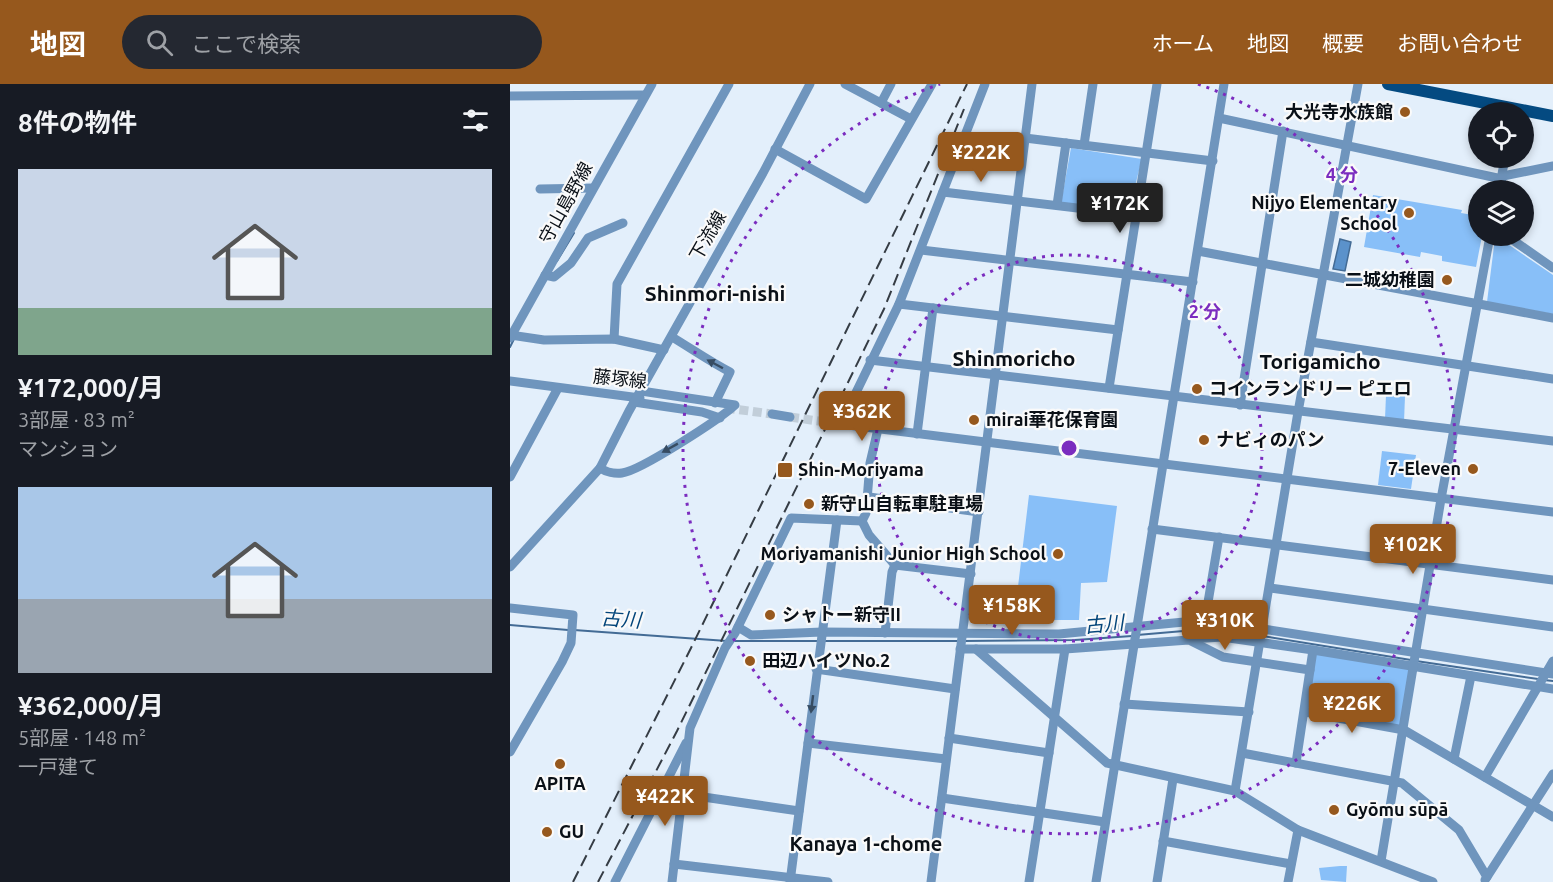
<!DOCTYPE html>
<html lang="ja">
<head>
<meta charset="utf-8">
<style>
  :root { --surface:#171b24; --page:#242831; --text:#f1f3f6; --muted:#9ea1a6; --accent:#96581d }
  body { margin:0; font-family:Ubuntu,"Noto Sans JP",sans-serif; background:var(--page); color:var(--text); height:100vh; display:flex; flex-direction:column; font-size:22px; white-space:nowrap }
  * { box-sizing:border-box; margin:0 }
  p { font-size:20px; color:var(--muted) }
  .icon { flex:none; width:33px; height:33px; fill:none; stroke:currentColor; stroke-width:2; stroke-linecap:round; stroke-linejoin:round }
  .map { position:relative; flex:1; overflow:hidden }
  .panel { display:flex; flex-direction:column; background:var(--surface); width:510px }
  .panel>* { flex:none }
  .fabs { position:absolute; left:958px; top:18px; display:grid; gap:12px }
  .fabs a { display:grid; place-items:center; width:66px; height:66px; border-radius:50%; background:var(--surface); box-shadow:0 3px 9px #0003; font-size:30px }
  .price { position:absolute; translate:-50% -51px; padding:0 14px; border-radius:6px; background:var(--accent); color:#fff; font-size:20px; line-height:39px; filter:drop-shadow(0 2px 3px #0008) }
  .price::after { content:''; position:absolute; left:50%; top:36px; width:18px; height:14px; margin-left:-9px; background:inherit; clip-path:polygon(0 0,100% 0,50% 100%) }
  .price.current { background:#222; color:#fff }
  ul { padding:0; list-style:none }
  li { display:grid; align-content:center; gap:12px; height:318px; padding:0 18px }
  li span { display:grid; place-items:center; height:186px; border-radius:0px; color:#555 }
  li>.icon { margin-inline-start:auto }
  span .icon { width:108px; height:108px; fill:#fffc; stroke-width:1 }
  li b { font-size:26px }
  h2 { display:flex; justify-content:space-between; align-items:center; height:72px; padding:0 18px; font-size:26px }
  header { display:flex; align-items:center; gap:36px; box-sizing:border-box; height:84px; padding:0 30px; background:var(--accent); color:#fff }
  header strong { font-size:28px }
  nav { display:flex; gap:33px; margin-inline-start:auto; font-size:21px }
  .search { width:420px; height:54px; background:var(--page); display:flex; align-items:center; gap:15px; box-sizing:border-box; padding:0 21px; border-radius:33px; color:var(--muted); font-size:22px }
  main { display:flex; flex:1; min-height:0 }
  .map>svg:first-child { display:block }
  .green { fill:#88bff8 }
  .water { fill:#5b92cb; stroke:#436b95; stroke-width:1.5 }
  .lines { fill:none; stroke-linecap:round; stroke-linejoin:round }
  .stream { stroke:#436b95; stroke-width:2 }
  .minor-tunnel { stroke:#c2ced9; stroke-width:9; stroke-dasharray:9 4.5; stroke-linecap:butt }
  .minor { stroke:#6f95bd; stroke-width:9 }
  .major { stroke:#044a81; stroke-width:12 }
  .rail { stroke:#353c44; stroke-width:2; stroke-dasharray:12 6; stroke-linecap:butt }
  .oneway { fill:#374c62 }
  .ring { fill:none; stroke:#7b2cbf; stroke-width:3; stroke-dasharray:3 6 }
  .poi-dot { fill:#96581d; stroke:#fafafa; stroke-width:2 }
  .labels { text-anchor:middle; stroke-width:4.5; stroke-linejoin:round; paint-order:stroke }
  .poi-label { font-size:18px; font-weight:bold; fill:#0a1017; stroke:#fafafa; text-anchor:start }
  .street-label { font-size:18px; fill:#0a1017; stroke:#fafafa }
  .water-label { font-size:20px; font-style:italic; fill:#03457a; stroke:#fafafa }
  .neighbourhood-label { font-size:20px; font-weight:bold; fill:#0a1017; stroke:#fafafa }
  .quarter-label { font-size:21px; font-weight:bold; fill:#0a1017; stroke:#fafafa }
  .centre { fill:#7b2cbf; stroke:#fafafa; stroke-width:3 }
  .ring-label { font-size:18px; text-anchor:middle; font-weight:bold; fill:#7b2cbf; stroke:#fafafa; stroke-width:4.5; stroke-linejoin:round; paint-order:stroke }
</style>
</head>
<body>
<header>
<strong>地図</strong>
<div class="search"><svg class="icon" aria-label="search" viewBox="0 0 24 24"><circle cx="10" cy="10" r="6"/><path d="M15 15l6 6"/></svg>ここで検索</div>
<nav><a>ホーム</a><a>地図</a><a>概要</a><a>お問い合わせ</a></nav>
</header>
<main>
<section class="panel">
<h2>8件の物件<svg class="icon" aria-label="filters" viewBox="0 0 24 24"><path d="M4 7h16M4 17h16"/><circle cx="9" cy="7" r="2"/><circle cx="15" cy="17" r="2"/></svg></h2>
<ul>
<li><span style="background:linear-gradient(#c9d6e8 75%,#7fa58c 0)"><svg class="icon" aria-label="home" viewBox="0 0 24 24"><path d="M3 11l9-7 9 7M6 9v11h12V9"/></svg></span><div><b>¥172,000/月</b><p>3部屋 · 83 m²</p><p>マンション</p></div></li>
<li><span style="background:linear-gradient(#a9c7e8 60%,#9aa5b1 0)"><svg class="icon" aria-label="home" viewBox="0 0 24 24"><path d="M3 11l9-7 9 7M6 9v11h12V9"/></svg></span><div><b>¥362,000/月</b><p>5部屋 · 148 m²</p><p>一戸建て</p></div></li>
</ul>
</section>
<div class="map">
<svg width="1043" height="798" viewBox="0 0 1043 798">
  <rect width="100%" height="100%" fill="#e3effb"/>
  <g class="green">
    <polygon points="561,64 632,75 619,125 551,119"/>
    <polygon points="863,111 952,126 951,129 969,132 969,152 972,152 966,183 932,177 932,172 911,168 910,173 854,163"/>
    <polygon points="985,154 989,154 1043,191 1043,230 977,218"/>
    <polygon points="876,311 895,312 894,338 875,335"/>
    <polygon points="872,367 906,371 901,405 868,401"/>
    <polygon points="519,411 607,422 597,498 571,499 569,536 504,536"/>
    <polygon points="806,568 902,584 891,644 797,626"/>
    <polygon points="830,782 837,782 836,798 811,796 809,784"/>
  </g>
  <polygon class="water" points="830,155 841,158 835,187 823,185"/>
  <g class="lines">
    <g class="stream">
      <polyline points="47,177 64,149"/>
      <polyline points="0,263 4,255"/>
      <polyline points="0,541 58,546"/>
      <polyline points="64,546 217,557"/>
      <polyline points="627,551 697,545 747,551"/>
      <polyline points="752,552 901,576"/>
      <polyline points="222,557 310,557"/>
      <polyline points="315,557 448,557"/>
      <polyline points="453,557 565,556 622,552"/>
      <polyline points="906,577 1028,595"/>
      <polyline points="1034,596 1043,597"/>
    </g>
    <g class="minor-tunnel">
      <polyline points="216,324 262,330"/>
      <polyline points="280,333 322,339"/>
    </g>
    <g class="minor">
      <polyline points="335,0 401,35"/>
      <polyline points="0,12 135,11"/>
      <polyline points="371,19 381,0"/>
      <polyline points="709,34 992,95"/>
      <polyline points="515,54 703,77"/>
      <polyline points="574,61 583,0"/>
      <polyline points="265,65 356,115 422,0"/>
      <polyline points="993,92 1043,82"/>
      <polyline points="30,105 83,104"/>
      <polyline points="989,106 995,74"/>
      <polyline points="433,108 626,131"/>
      <polyline points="547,121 556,59"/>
      <polyline points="997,152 1043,184"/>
      <polyline points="411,166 683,198"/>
      <polyline points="688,167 1043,234"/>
      <polyline points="35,191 44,193 61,179 78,154 113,139"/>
      <polyline points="389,220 608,246"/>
      <polyline points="0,251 34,256 104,255 154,266"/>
      <path d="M162 253C182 265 199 277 220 288L205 319"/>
      <polyline points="0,254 142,0"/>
      <polyline points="104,255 107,200 219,0"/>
      <polyline points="801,258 1043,295"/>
      <polyline points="360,276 1043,357"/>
      <polyline points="0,297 130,314"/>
      <polyline points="599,304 647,0"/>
      <polyline points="124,318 192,328 210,334"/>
      <polyline points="730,321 773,47"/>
      <polyline points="262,330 280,333"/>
      <polyline points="349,338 340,336 338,325 389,220 475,0"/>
      <polyline points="322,339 1043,428"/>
      <polyline points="368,345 360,379 356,429 352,437 359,451 385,481 461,490"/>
      <polyline points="407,350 423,224"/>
      <path d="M90 384C96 388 105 390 112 389 130 387 210 335 225 321L131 307"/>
      <polyline points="0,393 48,304"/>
      <polyline points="359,413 469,428"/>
      <polyline points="642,445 1043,496"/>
      <polyline points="0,483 90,384 119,327 253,89 300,0"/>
      <polyline points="760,504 1043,543"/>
      <polyline points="0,524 63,531 61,559 52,578 0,668"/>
      <polyline points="695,536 709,453"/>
      <polyline points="228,543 241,551 312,548 549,550 695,536 1043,590"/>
      <polyline points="375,549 382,488 385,481"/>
      <polyline points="681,555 712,553 803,566"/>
      <polyline points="450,565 555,565 679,556 713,573 800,586"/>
      <polyline points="466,565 597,679 725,707 788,746 923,798"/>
      <polyline points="306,585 445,605"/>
      <polyline points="614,620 739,628"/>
      <polyline points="795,628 894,646 1043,733"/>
      <polyline points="439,654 539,669"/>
      <polyline points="298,659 436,675"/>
      <polyline points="732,669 892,699 949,746 977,793"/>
      <polyline points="944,675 961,592"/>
      <polyline points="786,679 803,566 1043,605"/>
      <polyline points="975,693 1043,577"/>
      <polyline points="725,707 788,328 848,0"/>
      <polyline points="173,710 289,727"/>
      <polyline points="432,714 595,738"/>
      <polyline points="653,757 781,780"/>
      <polyline points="871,777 931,415 980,152"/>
      <polyline points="164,780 318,798"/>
      <polyline points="975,796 1043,690"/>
      <polyline points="105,798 176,659"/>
      <polyline points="162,798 180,644 215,564 225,549 281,434 352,437"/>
      <polyline points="280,798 327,436"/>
      <polyline points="421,798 522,0"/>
      <polyline points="519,798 555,565"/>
      <polyline points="586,798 714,0"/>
      <polyline points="647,798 663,695"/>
      <polyline points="778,798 788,746"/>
    </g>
    <polyline class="major" points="878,0 1043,32"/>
    <g class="rail">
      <polyline points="63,798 181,564 457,0"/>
      <polyline points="88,798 167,647 374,225 454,25"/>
    </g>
  </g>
  <defs><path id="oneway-solid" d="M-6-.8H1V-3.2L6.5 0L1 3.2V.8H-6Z" transform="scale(1.5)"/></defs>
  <g class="oneway">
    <use href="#oneway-solid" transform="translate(205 280) rotate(-152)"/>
    <use href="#oneway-solid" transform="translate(160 364) rotate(151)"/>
    <use href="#oneway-solid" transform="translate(302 620) rotate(97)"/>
  </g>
  <g class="ring">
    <circle cx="559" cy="364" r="193"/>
    <path d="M688 0A386 386 0 1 1 430 0"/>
  </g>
  <g class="poi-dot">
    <circle cx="895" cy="28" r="6"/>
    <circle cx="899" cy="129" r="6"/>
    <circle cx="937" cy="196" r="6"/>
    <circle cx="687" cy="305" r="6"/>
    <circle cx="464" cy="336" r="6"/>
    <circle cx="694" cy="356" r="6"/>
    <circle cx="963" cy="385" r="6"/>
    <rect x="267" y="378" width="16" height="16" rx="3"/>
    <circle cx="299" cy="420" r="6"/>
    <circle cx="548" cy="470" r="6"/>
    <circle cx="260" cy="531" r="6"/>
    <circle cx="240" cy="577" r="6"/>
    <circle cx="50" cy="680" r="6"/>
    <circle cx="824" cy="726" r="6"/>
    <circle cx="37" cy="748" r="6"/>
  </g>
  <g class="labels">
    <g class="poi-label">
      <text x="883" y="34" text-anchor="end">大光寺水族館</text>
      <text x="887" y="125" text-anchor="end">Nijyo Elementary<tspan x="887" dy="21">School</tspan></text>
      <text x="925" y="202" text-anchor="end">二城幼稚園</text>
      <text x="699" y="311">コインランドリー ピエロ</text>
      <text x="476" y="342">mirai華花保育園</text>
      <text x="706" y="362">ナビィのパン</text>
      <text x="951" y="391" text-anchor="end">7-Eleven</text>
      <text x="288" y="392">Shin-Moriyama</text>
      <text x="311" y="426">新守山自転車駐車場</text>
      <text x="536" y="476" text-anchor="end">Moriyamanishi Junior High School</text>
      <text x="272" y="537">シャトー新守II</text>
      <text x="252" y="583">田辺ハイツNo.2</text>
      <text x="50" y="706" text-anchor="middle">APITA</text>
      <text x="836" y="732">Gyōmu sūpā</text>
      <text x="49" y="754">GU</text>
    </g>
    <g class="street-label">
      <text transform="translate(56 119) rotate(-61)" y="6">守山島野線</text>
      <text transform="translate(198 152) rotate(-60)" y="6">下流線</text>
      <text transform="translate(110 295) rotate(6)" y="6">藤塚線</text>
    </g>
    <g class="water-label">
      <text transform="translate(111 535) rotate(4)" y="7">古川</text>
      <text transform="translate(594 540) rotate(-5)" y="7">古川</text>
    </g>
    <g class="neighbourhood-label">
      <text x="356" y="767">Kanaya 1-chome</text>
    </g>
    <g class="quarter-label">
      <text x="205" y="217">Shinmori-nishi</text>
      <text x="504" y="282">Shinmoricho</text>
      <text x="810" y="285">Torigamicho</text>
    </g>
  </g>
  <circle cx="559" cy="364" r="9" class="centre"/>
  <g class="ring-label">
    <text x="832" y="97">4 分</text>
    <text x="695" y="234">2 分</text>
  </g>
</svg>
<div class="fabs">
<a><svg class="icon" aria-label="locate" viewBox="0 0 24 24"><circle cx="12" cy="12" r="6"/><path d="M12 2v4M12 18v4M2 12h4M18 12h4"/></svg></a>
<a><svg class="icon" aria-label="layers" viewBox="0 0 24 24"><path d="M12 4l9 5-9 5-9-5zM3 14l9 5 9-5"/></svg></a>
</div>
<b class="price" style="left:471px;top:99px">¥222K</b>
<b class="price current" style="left:610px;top:150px">¥172K</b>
<b class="price" style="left:352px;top:358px">¥362K</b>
<b class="price" style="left:903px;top:491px">¥102K</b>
<b class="price" style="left:502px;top:552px">¥158K</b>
<b class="price" style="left:715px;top:567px">¥310K</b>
<b class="price" style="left:842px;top:650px">¥226K</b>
<b class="price" style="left:155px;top:743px">¥422K</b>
</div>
</main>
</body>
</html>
